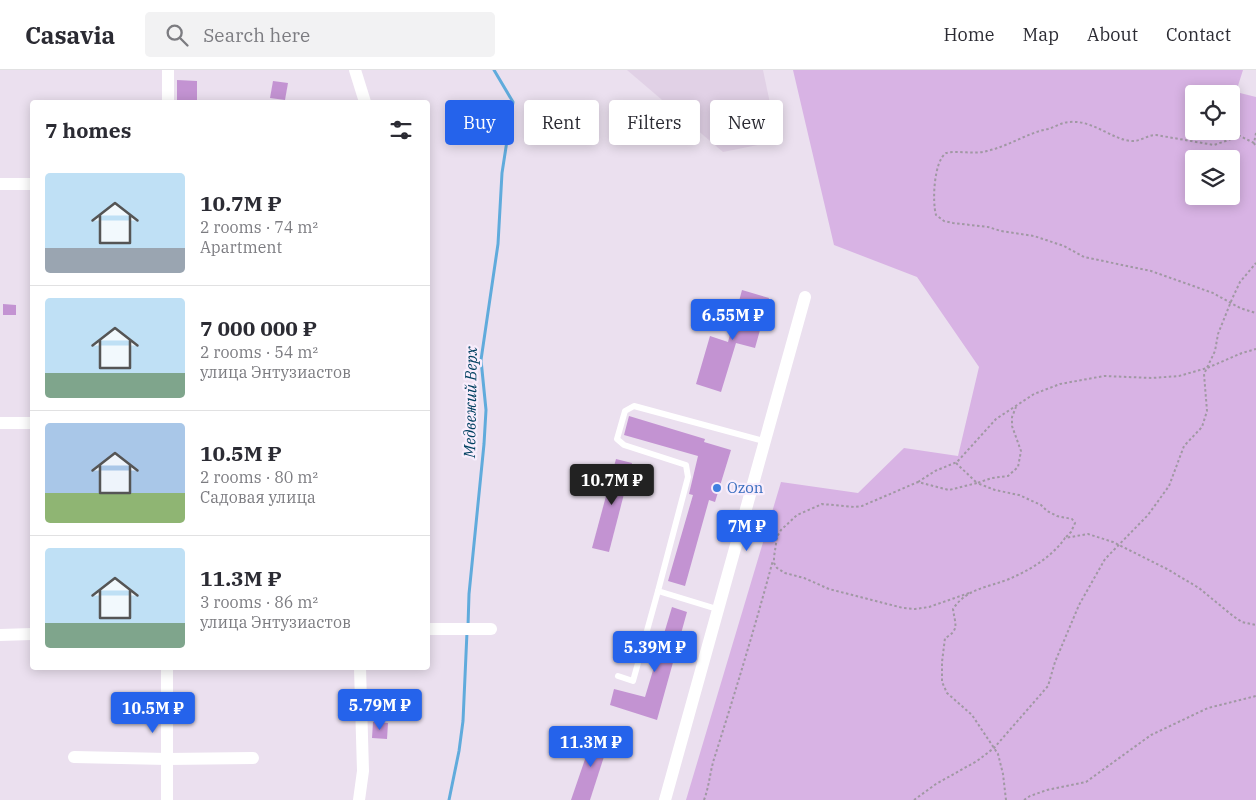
<!DOCTYPE html>
<html lang="en">
<head>
<meta charset="utf-8">
<style>
  :root { --surface:#fff; --page:#f2f2f3; --text:#2b2b33; --muted:#7c7c81; --line:#e1e1e2; --accent:#2563eb }
  body { margin:0; font-family:"IBM Plex Serif",serif; background:var(--page); color:var(--text); height:100vh; display:flex; flex-direction:column; font-size:19px; white-space:nowrap }
  * { box-sizing:border-box; margin:0 }
  p { font-size:16px; color:var(--muted) }
  .icon { flex:none; width:28px; height:28px; fill:none; stroke:currentColor; stroke-width:2; stroke-linecap:round; stroke-linejoin:round }
  .map { position:relative; flex:1; overflow:hidden }
  .drawer { position:absolute; left:30px; top:30px; width:400px; height:570px; display:flex; flex-direction:column; background:var(--surface); border-radius:5px; box-shadow:0 2px 12px #0003 }
  .drawer>* { flex:none }
  .banner { position:absolute; left:445px; top:30px; width:475px; height:45px; display:flex; gap:10px }
  .buttons { position:absolute; left:1185px; top:15px; display:grid; gap:10px }
  .buttons a { display:grid; place-items:center; width:55px; height:55px; border-radius:5px; background:var(--surface); box-shadow:0 2px 12px #0003; font-size:25px }
  .price { position:absolute; translate:-50% -42px; padding:0 11px; border-radius:5px; background:var(--accent); color:#fff; font-size:16px; line-height:32px; filter:drop-shadow(0 1px 2px #0008) }
  .price::after { content:''; position:absolute; left:50%; top:30px; width:15px; height:11px; margin-left:-8px; background:inherit; clip-path:polygon(0 0,100% 0,50% 100%) }
  .price.active { background:#222; color:#fff }
  ul { padding:0; list-style:none }
  li { display:flex; align-items:center; gap:15px; height:125px; padding:0 15px }
  li+li { border-top:1px solid var(--line) }
  li span { display:grid; place-items:center; flex:none; width:140px; height:100px; border-radius:5px; color:#555 }
  li>.icon { margin-inline-start:auto }
  span .icon { width:60px; height:60px; fill:#fffc; stroke-width:1 }
  li b { font-size:21px }
  h2 { display:flex; justify-content:space-between; align-items:center; height:60px; padding:0 15px; font-size:21px }
  .pill { padding:0 18px; border-radius:5px; background:var(--surface); box-shadow:0 2px 12px #0003; font-size:18px; line-height:45px }
  .pill.active { background:var(--accent); color:#fff }
  header { display:flex; align-items:center; gap:30px; box-sizing:border-box; height:70px; padding:0 25px; background:var(--surface); border-bottom:1px solid var(--line) }
  header strong { font-size:24px }
  nav { display:flex; gap:28px; margin-inline-start:auto; font-size:18px }
  .search { width:350px; height:45px; background:var(--page); display:flex; align-items:center; gap:12px; box-sizing:border-box; padding:0 18px; border-radius:5px; color:var(--muted); font-size:19px }
  .map>svg:first-child { display:block }
  .built { fill:#e1d1e6 }
  .green { fill:#d8b3e4; fill-rule:evenodd }
  .lines { fill:none; stroke-linecap:round; stroke-linejoin:round }
  .stream { stroke:#60abdc; stroke-width:3 }
  .building { fill:#c393d2 }
  .path { stroke:#a098a3; stroke-width:2; stroke-dasharray:2.5 2.5; stroke-linecap:butt }
  .lane { stroke:#fff; stroke-width:6 }
  .street { stroke:#fff; stroke-width:12 }
  .shop-dot { fill:#3f7fe0; stroke:#f8edfc; stroke-width:2 }
  .labels { text-anchor:middle; stroke-width:4.5; stroke-linejoin:round; paint-order:stroke }
  .shop-label { font-size:15px; fill:#366cbe; stroke:#f8edfc; text-anchor:start }
  .water-label { font-size:16px; font-style:italic; fill:#004060; stroke:#f8edfc }
</style>
</head>
<body>
<header>
<strong>Casavia</strong>
<div class="search"><svg class="icon" aria-label="search" viewBox="0 0 24 24"><circle cx="10" cy="10" r="6"/><path d="M15 15l6 6"/></svg>Search here</div>
<nav><a>Home</a><a>Map</a><a>About</a><a>Contact</a></nav>
</header>
<div class="map">
<svg width="1256" height="730" viewBox="0 0 1256 730">
  <rect width="100%" height="100%" fill="#ebe0ef"/>
  <polygon class="built" points="627,0 763,0 778,71 723,82"/>
  <path class="green" d="M793 0H1243L1236 22 1256 27V730H686L781 412 858 423 904 378 958 386 979 297 917 207 834 175ZM1194 24H1231V61H1194ZM1194 89H1231V126H1194Z"/>
  <g class="lines">
    <g class="stream">
      <polyline points="468,556 469,524 484,374 486,340 481,290 498,174 502,103 513,32 494,0"/>
      <polyline points="449,730 459,681 463,651 467,562"/>
    </g>
  </g>
  <g class="building">
    <polygon points="177,10 197,11 197,32 177,31"/>
    <polygon points="273,11 288,13 285,30 270,28"/>
    <polygon points="742,220 769,228 755,278 736,273 721,322 696,314 710,266 728,272"/>
    <polygon points="3,234 16,235 16,245 3,245"/>
    <polygon points="629,346 705,369 704,372 731,380 715,432 709,430 685,516 668,511 693,425 689,424 698,386 624,365"/>
    <polygon points="616,389 632,393 609,482 592,478"/>
    <polygon points="672,537 687,542 657,650 610,635 614,619 645,627"/>
    <polygon points="373,652 388,653 387,669 372,668"/>
    <polygon points="594,663 610,668 590,730 571,730"/>
  </g>
  <g class="lines">
    <g class="path">
      <polyline points="1256,63 1254,73 1256,77"/>
      <path d="M1254 73 1240 66 1214 75 1156 65C1147 65 1140 72 1131 71 1111 69 1093 50 1070 52 1062 52 1055 57 1048 59 1027 63 1009 76 987 81 974 85 959 80 946 83 934 91 932 131 936 145L944 151 953 153 988 157 1001 161 1034 166 1064 176 1084 187 1151 201 1213 223 1240 238 1256 243"/>
      <polyline points="956,393 977,413 992,408 1008,406 1018,397 1021,381 1012,356 1012,347 1016,337"/>
      <polyline points="918,412 935,401 957,392 996,349 1034,324 1060,314 1104,306 1152,308 1179,306 1207,298 1242,283 1256,279"/>
      <polyline points="969,523 929,537 915,539 903,538 829,519 804,508 785,503 777,498 774,493 774,487 777,467 781,460 797,445 822,434 855,437 862,436 918,412 949,420 977,413 995,420 1019,425 1041,435 1047,441 1057,446 1072,449 1075,453 1071,462 1065,468"/>
      <path d="M704 730C709 717 710 702 714 689 735 623 755 557 773 490"/>
      <polyline points="914,730 936,714 977,691 994,678 1048,616 1055,592 1079,535 1105,489 1148,445 1169,416 1184,376 1202,357 1207,341 1204,304 1215,281 1218,264 1232,229 1240,212 1256,193"/>
      <path d="M1006 730 1003 704 998 684 972 645 947 623 942 612V592L945 568C960 560 955 554 953 539 967 518 987 518 1009 509 1030 500 1052 487 1065 468L1088 464 1113 472 1167 499 1199 518 1233 546 1242 552 1256 555"/>
      <polyline points="1024,730 1030,726 1047,720 1086,712 1151,665 1208,638 1256,626"/>
    </g>
    <g class="lane">
      <polyline points="717,539 658,521 688,407 686,395 624,375 617,369 625,341 634,336 764,371"/>
      <polyline points="618,606 633,611 658,521"/>
    </g>
    <g class="street">
      <polyline points="355,0 365,32"/>
      <polyline points="168,32 168,0"/>
      <polyline points="0,114 32,114"/>
      <polyline points="0,353 32,353"/>
      <polyline points="428,559 491,559"/>
      <polyline points="0,565 32,564"/>
      <polyline points="74,687 167,689 253,688"/>
      <polyline points="167,730 167,598"/>
      <polyline points="359,730 363,701 360,598"/>
      <polyline points="665,730 805,227"/>
    </g>
  </g>
  <circle class="shop-dot" cx="717" cy="418" r="5"/>
  <g class="labels">
    <g class="shop-label">
      <text x="727" y="423">Ozon</text>
    </g>
    <g class="water-label">
      <text transform="translate(470 332) rotate(-89)" y="6">Медвежий Верх</text>
    </g>
  </g>
</svg>
<div class="buttons">
<a><svg class="icon" aria-label="locate" viewBox="0 0 24 24"><circle cx="12" cy="12" r="6"/><path d="M12 2v4M12 18v4M2 12h4M18 12h4"/></svg></a>
<a><svg class="icon" aria-label="layers" viewBox="0 0 24 24"><path d="M12 4l9 5-9 5-9-5zM3 14l9 5 9-5"/></svg></a>
</div>
<b class="price" style="left:733px;top:271px">6.55M ₽</b>
<b class="price active" style="left:612px;top:436px">10.7M ₽</b>
<b class="price" style="left:747px;top:482px">7M ₽</b>
<b class="price" style="left:655px;top:603px">5.39M ₽</b>
<b class="price" style="left:380px;top:661px">5.79M ₽</b>
<b class="price" style="left:153px;top:664px">10.5M ₽</b>
<b class="price" style="left:591px;top:698px">11.3M ₽</b>
<div class="banner">
<a class="pill active">Buy</a>
<a class="pill">Rent</a>
<a class="pill">Filters</a>
<a class="pill">New</a>
</div>
<section class="drawer">
<h2>7 homes<svg class="icon" aria-label="filters" viewBox="0 0 24 24"><path d="M4 7h16M4 17h16"/><circle cx="9" cy="7" r="2"/><circle cx="15" cy="17" r="2"/></svg></h2>
<ul>
<li><span style="background:linear-gradient(#bfe0f5 75%,#9aa5b1 0)"><svg class="icon" aria-label="home" viewBox="0 0 24 24"><path d="M3 11l9-7 9 7M6 9v11h12V9"/></svg></span><div><b>10.7M ₽</b><p>2 rooms · 74 m²</p><p>Apartment</p></div></li>
<li><span style="background:linear-gradient(#bfe0f5 75%,#7fa58c 0)"><svg class="icon" aria-label="home" viewBox="0 0 24 24"><path d="M3 11l9-7 9 7M6 9v11h12V9"/></svg></span><div><b>7 000 000 ₽</b><p>2 rooms · 54 m²</p><p>улица Энтузиастов</p></div></li>
<li><span style="background:linear-gradient(#a9c7e8 70%,#8fb573 0)"><svg class="icon" aria-label="home" viewBox="0 0 24 24"><path d="M3 11l9-7 9 7M6 9v11h12V9"/></svg></span><div><b>10.5M ₽</b><p>2 rooms · 80 m²</p><p>Садовая улица</p></div></li>
<li><span style="background:linear-gradient(#bfe0f5 75%,#7fa58c 0)"><svg class="icon" aria-label="home" viewBox="0 0 24 24"><path d="M3 11l9-7 9 7M6 9v11h12V9"/></svg></span><div><b>11.3M ₽</b><p>3 rooms · 86 m²</p><p>улица Энтузиастов</p></div></li>
</ul>
</section>
</div>
</body>
</html>
